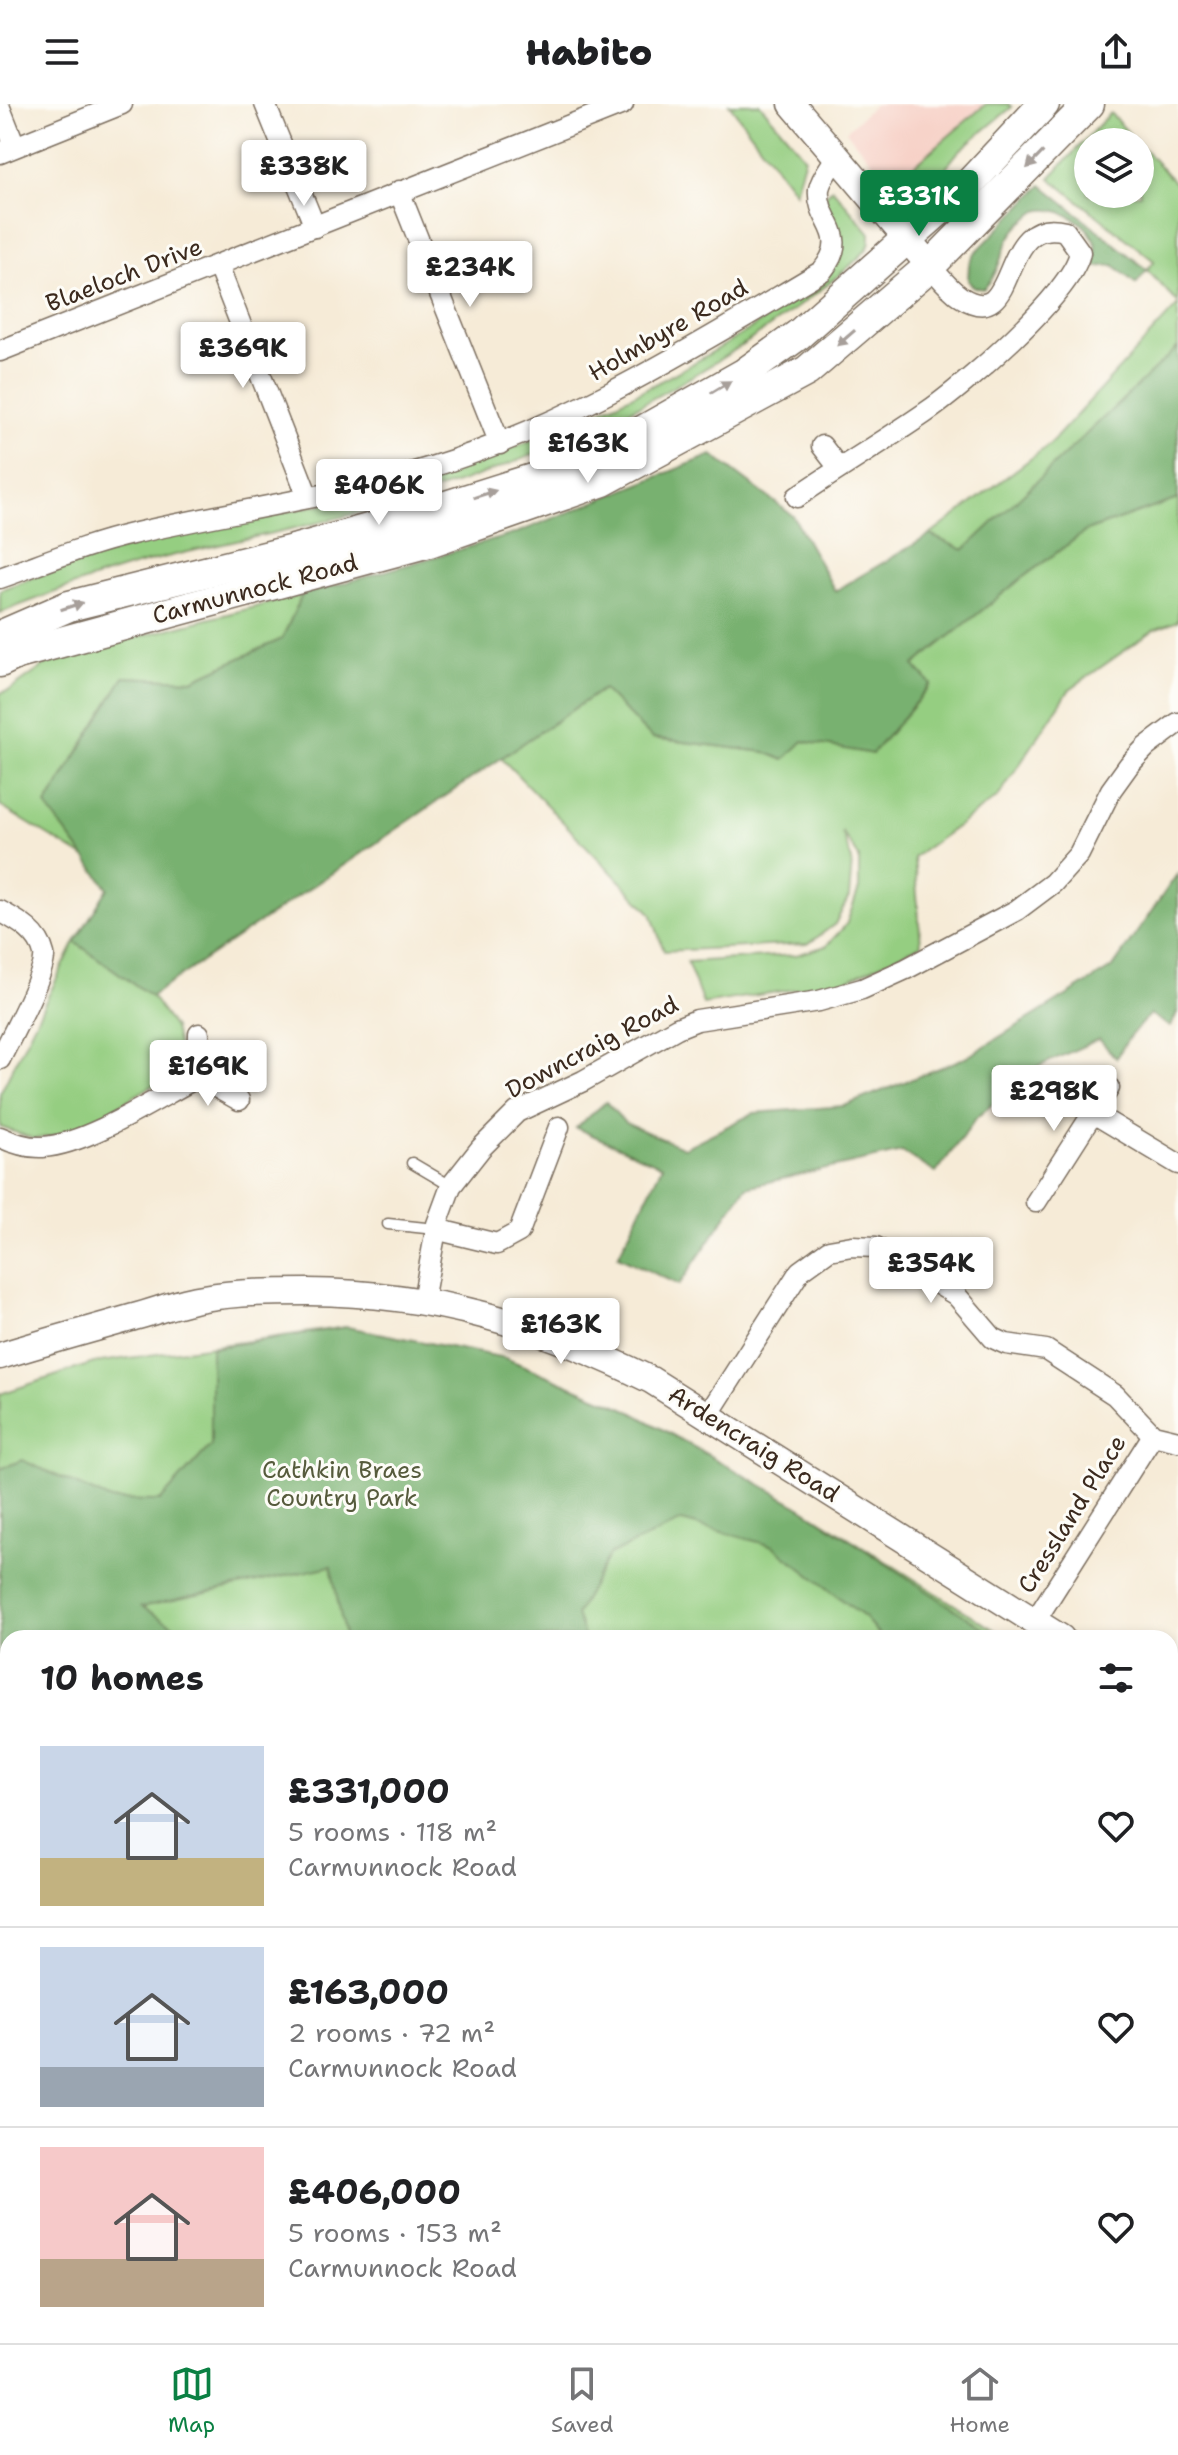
<!DOCTYPE html>
<html lang="en">
<head>
<meta charset="utf-8">
<style>
  :root { --surface:#fff; --page:#f2f2f2; --text:#202124; --muted:#757577; --line:#e0e0e0; --accent:#0b8043 }
  body { margin:0; font-family:"Shantell Sans",sans-serif; background:var(--page); color:var(--text); height:100vh; display:flex; flex-direction:column; font-size:30px; white-space:nowrap }
  * { box-sizing:border-box; margin:0 }
  p { font-size:26px; color:var(--muted) }
  .icon { flex:none; width:44px; height:44px; fill:none; stroke:currentColor; stroke-width:2; stroke-linecap:round; stroke-linejoin:round }
  .map { position:relative; flex:1; overflow:hidden }
  .drawer { position:absolute; left:0px; top:1526px; width:1178px; height:714px; display:flex; flex-direction:column; background:var(--surface); border-radius:24px 24px 0 0; box-shadow:0 4px 12px #0003 }
  .drawer>* { flex:none }
  .buttons { position:absolute; left:1074px; top:24px; display:grid; gap:16px }
  .buttons a { display:grid; place-items:center; width:80px; height:80px; border-radius:50%; background:var(--surface); box-shadow:0 4px 12px #0003; font-size:40px }
  .price { position:absolute; translate:-50% -68px; padding:0 18px; border-radius:8px; background:#fff; color:#222; font-size:26px; line-height:52px; filter:drop-shadow(0 2px 4px #0008) }
  .price::after { content:''; position:absolute; left:50%; top:48px; width:24px; height:18px; margin-left:-12px; background:inherit; clip-path:polygon(0 0,100% 0,50% 100%) }
  .price.on { background:var(--accent); color:#fff }
  ul { padding:0; list-style:none }
  li { display:flex; align-items:center; gap:24px; height:200px; padding:0 40px }
  li+li { border-top:2px solid var(--line) }
  li span { display:grid; place-items:center; flex:none; width:224px; height:160px; border-radius:0px; color:#555 }
  li>.icon { margin-inline-start:auto }
  span .icon { width:96px; height:96px; fill:#fffc; stroke-width:1 }
  li b { font-size:34px }
  h2 { display:flex; justify-content:space-between; align-items:center; height:96px; padding:0 40px; font-size:34px }
  header { display:flex; justify-content:space-between; align-items:center; height:104px; padding:0 40px; background:var(--surface); font-size:36px; font-weight:800 }
  .tab-bar { display:flex; justify-content:space-around; align-items:center; height:112px; border-top:2px solid var(--line); background:var(--surface); font-size:22px; color:var(--muted) }
  .tab-bar a { display:grid; justify-items:center; gap:4px }
  .tab-bar .on { color:var(--accent) }
  .map>svg:first-child { display:block }
  .built { fill:#f7d1c7 }
  .green { fill:#95ce81; stroke:#687c50; stroke-width:2 }
  .forest { fill:#78b16f; stroke:#5a6e46; stroke-width:2 }
  .lines { fill:none; stroke-linecap:round; stroke-linejoin:round }
  .service-casing { stroke:#7c6e5f; stroke-width:13 }
  .minor-casing { stroke:#7c6e5f; stroke-width:23 }
  .tertiary-casing { stroke:#7c6e5f; stroke-width:29 }
  .secondary-casing { stroke:#7c6e5f; stroke-width:33 }
  .service { stroke:#fff; stroke-width:10 }
  .minor { stroke:#fff; stroke-width:20 }
  .tertiary { stroke:#fff; stroke-width:26 }
  .secondary { stroke:#fff; stroke-width:30 }
  .oneway { fill:#a79f9a }
  .labels { text-anchor:middle; stroke-width:6; stroke-linejoin:round; paint-order:stroke }
  .street-label { font-size:24px; fill:#3b2a1e; stroke:#fdfcf7 }
  .park-label { font-size:24px; fill:#565b3c; stroke:#fdfcf7 }
</style>
</head>
<body>
<header><svg class="icon" aria-label="menu" viewBox="0 0 24 24"><path d="M4 6h16M4 12h16M4 18h16"/></svg>Habito<svg class="icon" aria-label="share" viewBox="0 0 24 24"><path d="M12 15V3M7 8l5-5 5 5M5 13v7h14v-7"/></svg></header>
<div class="map">
<svg width="1178" height="2239" viewBox="0 0 1178 2239">
  <rect width="100%" height="100%" fill="#fdfcf7"/>
  <filter id="ink" filterUnits="userSpaceOnUse"><feTurbulence type="fractalNoise" baseFrequency=".0125" numOctaves="2"/><feDisplacementMap in="SourceGraphic" scale="16" xChannelSelector="R" yChannelSelector="G"/><feConvolveMatrix kernelMatrix="1 2 1 2 8 2 1 2 1" color-interpolation-filters="sRGB"/></filter>
  <filter id="wash" filterUnits="userSpaceOnUse"><feTurbulence type="fractalNoise" baseFrequency=".006" numOctaves="4" result="noise"/><feDisplacementMap in="SourceGraphic" scale="32" xChannelSelector="R" yChannelSelector="G"/><feGaussianBlur stdDeviation="1.8" result="paint"/><feColorMatrix in="noise" values="0 0 0 0 0 0 0 0 0 0 0 0 0 0 0 0 0 1.4 0 .05"/><feComposite in="paint" operator="in"/></filter>
  <g filter="url(#wash)">
    <rect width="100%" height="100%" fill="#f6ebd7"/>
    <polygon class="built" points="875,0 986,0 896,77 886,75 846,27"/>
    <g class="green">
      <polygon points="729,0 760,0 805,53 795,88"/>
      <polygon points="986,0 1008,0 1012,3 959,47 922,94 912,99 901,94 886,75 896,77"/>
      <polygon points="1110,9 1137,38 1088,38 1088,90 1140,90 1140,41 1178,82 1178,199 1147,166 1154,157 1050,74"/>
      <path d="M832 84 870 129C870 132 870 138 869 141 863 155 811 193 796 204 670 296 535 359 384 402 309 423 231 437 155 456 102 470 51 489 0 509V486C51 466 103 449 156 436 230 417 307 406 381 386 541 343 699 270 831 168L826 91Z"/>
      <polygon points="1178,201 1178,243 964,447 930,431 1050,340"/>
      <polygon points="1178,395 1178,517 1154,526 1070,585 998,693 914,753 921,841 845,877 703,900 687,858 796,851 826,842 846,821 859,785 859,753 842,728 852,757 849,793 835,820 808,840 664,847 651,809 501,654 603,585 652,634 765,648 784,655 803,637 872,650 931,581 913,562 1022,474 1086,427"/>
      <polygon points="302,491 282,535 192,576 124,573 46,701 85,754 0,702 0,589 10,586 44,562 70,550"/>
      <polygon points="75,838 151,892 174,924 183,964 69,1030 34,1035 0,1023 0,989"/>
      <polygon points="346,1223 505,1254 626,1305 802,1404 1007,1534 8,1534 8,2232 1170,2232 1170,1637 1178,1643 1178,2239 0,2239 0,1290 94,1259"/>
    </g>
    <g class="forest">
      <path d="M1042 81 1147 166 1136 180 1114 161 1096 163C1095 155 1097 145 1095 138 1088 118 1058 101 1038 107 1038 107 1029 113 1028 114 998 135 1005 166 983 185L974 183 968 176 969 160 975 149Z"/>
      <polygon points="1178,243 1178,395 1086,427 1022,474 914,561 931,580 872,650 803,637 784,656 765,648 652,634 603,585 151,892 75,838 108,784 46,702 124,573 192,576 282,535 302,491 514,430 712,351 793,412 835,487 930,431 964,446"/>
      <polygon points="1178,769 1178,906 1171,923 1150,910 1130,932 1116,954 1099,935 1037,963 977,1013 936,1069 902,1048 746,1083 679,1181 618,1152 662,1062 576,1024 606,998 625,1019 684,1044 754,1009 844,1002 967,953 1113,863"/>
      <polygon points="347,1223 505,1254 626,1305 802,1404 998,1534 882,1534 863,1512 773,1442 682,1417 609,1451 576,1511 585,1534 345,1534 331,1462 142,1503 194,1534 8,1534 8,2232 585,2232 585,2239 0,2239 0,1365 22,1356 111,1396 160,1397 211,1341 211,1244"/>
      <polygon points="1170,1739 1178,1743 1178,1959 1170,1961"/>
      <polygon points="976,2232 1079,2232 1079,2239 992,2239"/>
    </g>
  </g>
  <g filter="url(#ink)">
    <g class="lines">
      <g class="service-casing">
        <g id="service">
          <polyline points="412,1059 451,1082"/>
          <polyline points="388,1120 435,1125"/>
        </g>
      </g>
      <g class="minor-casing">
        <g id="minor">
          <polyline points="265,0 315,123"/>
          <polyline points="0,4 15,42"/>
          <polyline points="0,49 122,0"/>
          <polyline points="399,87 500,340"/>
          <polyline points="218,162 308,393"/>
          <path d="M0 247C208 166 415 81 623 0"/>
          <polyline points="822,342 839,364"/>
          <path d="M797 393C839 364 883 338 925 309 961 285 1074 188 1080 148L1065 127C996 109 1021 231 961 193 949 185 939 172 930 162"/>
          <path d="M0 474C43 459 88 440 132 430 230 407 332 394 428 364 571 321 695 242 822 167 853 128 816 120 819 85 821 74 831 62 837 52"/>
          <path d="M0 807C18 817 39 828 44 850 47 866 9 937 0 955"/>
          <polyline points="198,973 239,996"/>
          <polyline points="1093,1009 1178,1060"/>
          <path d="M0 1033C13 1039 28 1044 43 1043 88 1040 156 995 198 973L199 930"/>
          <polyline points="1036,1098 1109,984"/>
          <polyline points="435,1125 497,1140 519,1128 559,1023"/>
          <polyline points="423,1197 437,1120 451,1082 481,1044 517,1008 583,977 677,924 697,916 819,897 862,885 906,865 1017,806 1053,779 1079,750 1111,686 1129,661 1146,643 1178,619"/>
          <polyline points="708,1311 800,1167 829,1146 852,1142 876,1143 956,1191 993,1234 1006,1240 1046,1246 1115,1291 1153,1331 1178,1337"/>
          <polyline points="1035,1517 1153,1331"/>
        </g>
      </g>
      <g class="tertiary-casing">
        <g id="tertiary">
          <polyline points="792,0 930,162"/>
          <path d="M0 1252C45 1238 89 1226 134 1213 157 1207 181 1197 204 1194 238 1188 274 1188 308 1188 436 1189 537 1220 651 1276L1061 1534"/>
          <polyline points="1170,1603 1178,1608"/>
        </g>
      </g>
      <g class="secondary-casing">
        <g id="secondary">
          <polyline points="0,532 69,502 297,445 408,414 532,375 628,335 745,269 798,231 970,79 1044,0"/>
          <polyline points="0,558 17,550 429,438 603,377 807,267 930,162 1089,0"/>
        </g>
      </g>
      <use href="#service" class="service"/>
      <use href="#minor" class="minor"/>
      <use href="#tertiary" class="tertiary"/>
      <use href="#secondary" class="secondary"/>
    </g>
    <defs><path id="oneway-solid" d="M-6-.8H1V-3.2L6.5 0L1 3.2V.8H-6Z" transform="scale(2)"/></defs>
    <g class="oneway">
      <use href="#oneway-solid" transform="translate(1035 56) rotate(134)"/>
      <use href="#oneway-solid" transform="translate(846 234) rotate(139)"/>
      <use href="#oneway-solid" transform="translate(721 283) rotate(-31)"/>
      <use href="#oneway-solid" transform="translate(485 390) rotate(-18)"/>
      <use href="#oneway-solid" transform="translate(72 502) rotate(-18)"/>
    </g>
  </g>
  <g class="labels">
    <g class="street-label">
      <text transform="translate(124 171) rotate(-21)" y="8">Blaeloch Drive</text>
      <text transform="translate(668 226) rotate(-30)" y="8">Holmbyre Road</text>
      <text transform="translate(255 485) rotate(-15)" y="8">Carmunnock Road</text>
      <text transform="translate(592 943) rotate(-28)" y="8">Downcraig Road</text>
      <text transform="translate(754 1340) rotate(32)" y="8">Ardencraig Road</text>
      <text transform="translate(1072 1410) rotate(-58)" y="8">Cressland Place</text>
    </g>
    <g class="park-label">
      <text x="342" y="1374">Cathkin Braes<tspan x="342" dy="28">Country Park</tspan></text>
    </g>
  </g>
</svg>
<div class="buttons">
<a><svg class="icon" aria-label="layers" viewBox="0 0 24 24"><path d="M12 4l9 5-9 5-9-5zM3 14l9 5 9-5"/></svg></a>
</div>
<b class="price" style="left:304px;top:104px">£338K</b>
<b class="price on" style="left:919px;top:134px">£331K</b>
<b class="price" style="left:470px;top:205px">£234K</b>
<b class="price" style="left:243px;top:286px">£369K</b>
<b class="price" style="left:588px;top:381px">£163K</b>
<b class="price" style="left:379px;top:423px">£406K</b>
<b class="price" style="left:208px;top:1004px">£169K</b>
<b class="price" style="left:1054px;top:1029px">£298K</b>
<b class="price" style="left:931px;top:1201px">£354K</b>
<b class="price" style="left:561px;top:1262px">£163K</b>
<section class="drawer">
<h2>10 homes<svg class="icon" aria-label="filters" viewBox="0 0 24 24"><path d="M4 7h16M4 17h16"/><circle cx="9" cy="7" r="2"/><circle cx="15" cy="17" r="2"/></svg></h2>
<ul>
<li><span style="background:linear-gradient(#c9d6e8 70%,#c2b280 0)"><svg class="icon" aria-label="home" viewBox="0 0 24 24"><path d="M3 11l9-7 9 7M6 9v11h12V9"/></svg></span><div><b>£331,000</b><p>5 rooms · 118 m²</p><p>Carmunnock Road</p></div><svg class="icon" aria-label="heart" viewBox="0 0 24 24"><path d="M12 20l-8-8c-3-5 5-10 8-4 3-6 11-1 8 4z"/></svg></li>
<li><span style="background:linear-gradient(#c9d6e8 75%,#9aa5b1 0)"><svg class="icon" aria-label="home" viewBox="0 0 24 24"><path d="M3 11l9-7 9 7M6 9v11h12V9"/></svg></span><div><b>£163,000</b><p>2 rooms · 72 m²</p><p>Carmunnock Road</p></div><svg class="icon" aria-label="heart" viewBox="0 0 24 24"><path d="M12 20l-8-8c-3-5 5-10 8-4 3-6 11-1 8 4z"/></svg></li>
<li><span style="background:linear-gradient(#f6c9c9 70%,#b9a48a 0)"><svg class="icon" aria-label="home" viewBox="0 0 24 24"><path d="M3 11l9-7 9 7M6 9v11h12V9"/></svg></span><div><b>£406,000</b><p>5 rooms · 153 m²</p><p>Carmunnock Road</p></div><svg class="icon" aria-label="heart" viewBox="0 0 24 24"><path d="M12 20l-8-8c-3-5 5-10 8-4 3-6 11-1 8 4z"/></svg></li>
</ul>
</section>
</div>
<nav class="tab-bar">
<a class="on"><svg class="icon" aria-label="map" viewBox="0 0 24 24"><path d="M3 6l6-2 6 2 6-2v14l-6 2-6-2-6 2zM9 4v14M15 6v14"/></svg>Map</a>
<a><svg class="icon" aria-label="saved" viewBox="0 0 24 24"><path d="M7 4h10v16l-5-4-5 4z"/></svg>Saved</a>
<a><svg class="icon" aria-label="home" viewBox="0 0 24 24"><path d="M3 11l9-7 9 7M6 9v11h12V9"/></svg>Home</a>
</nav>
</body>
</html>
